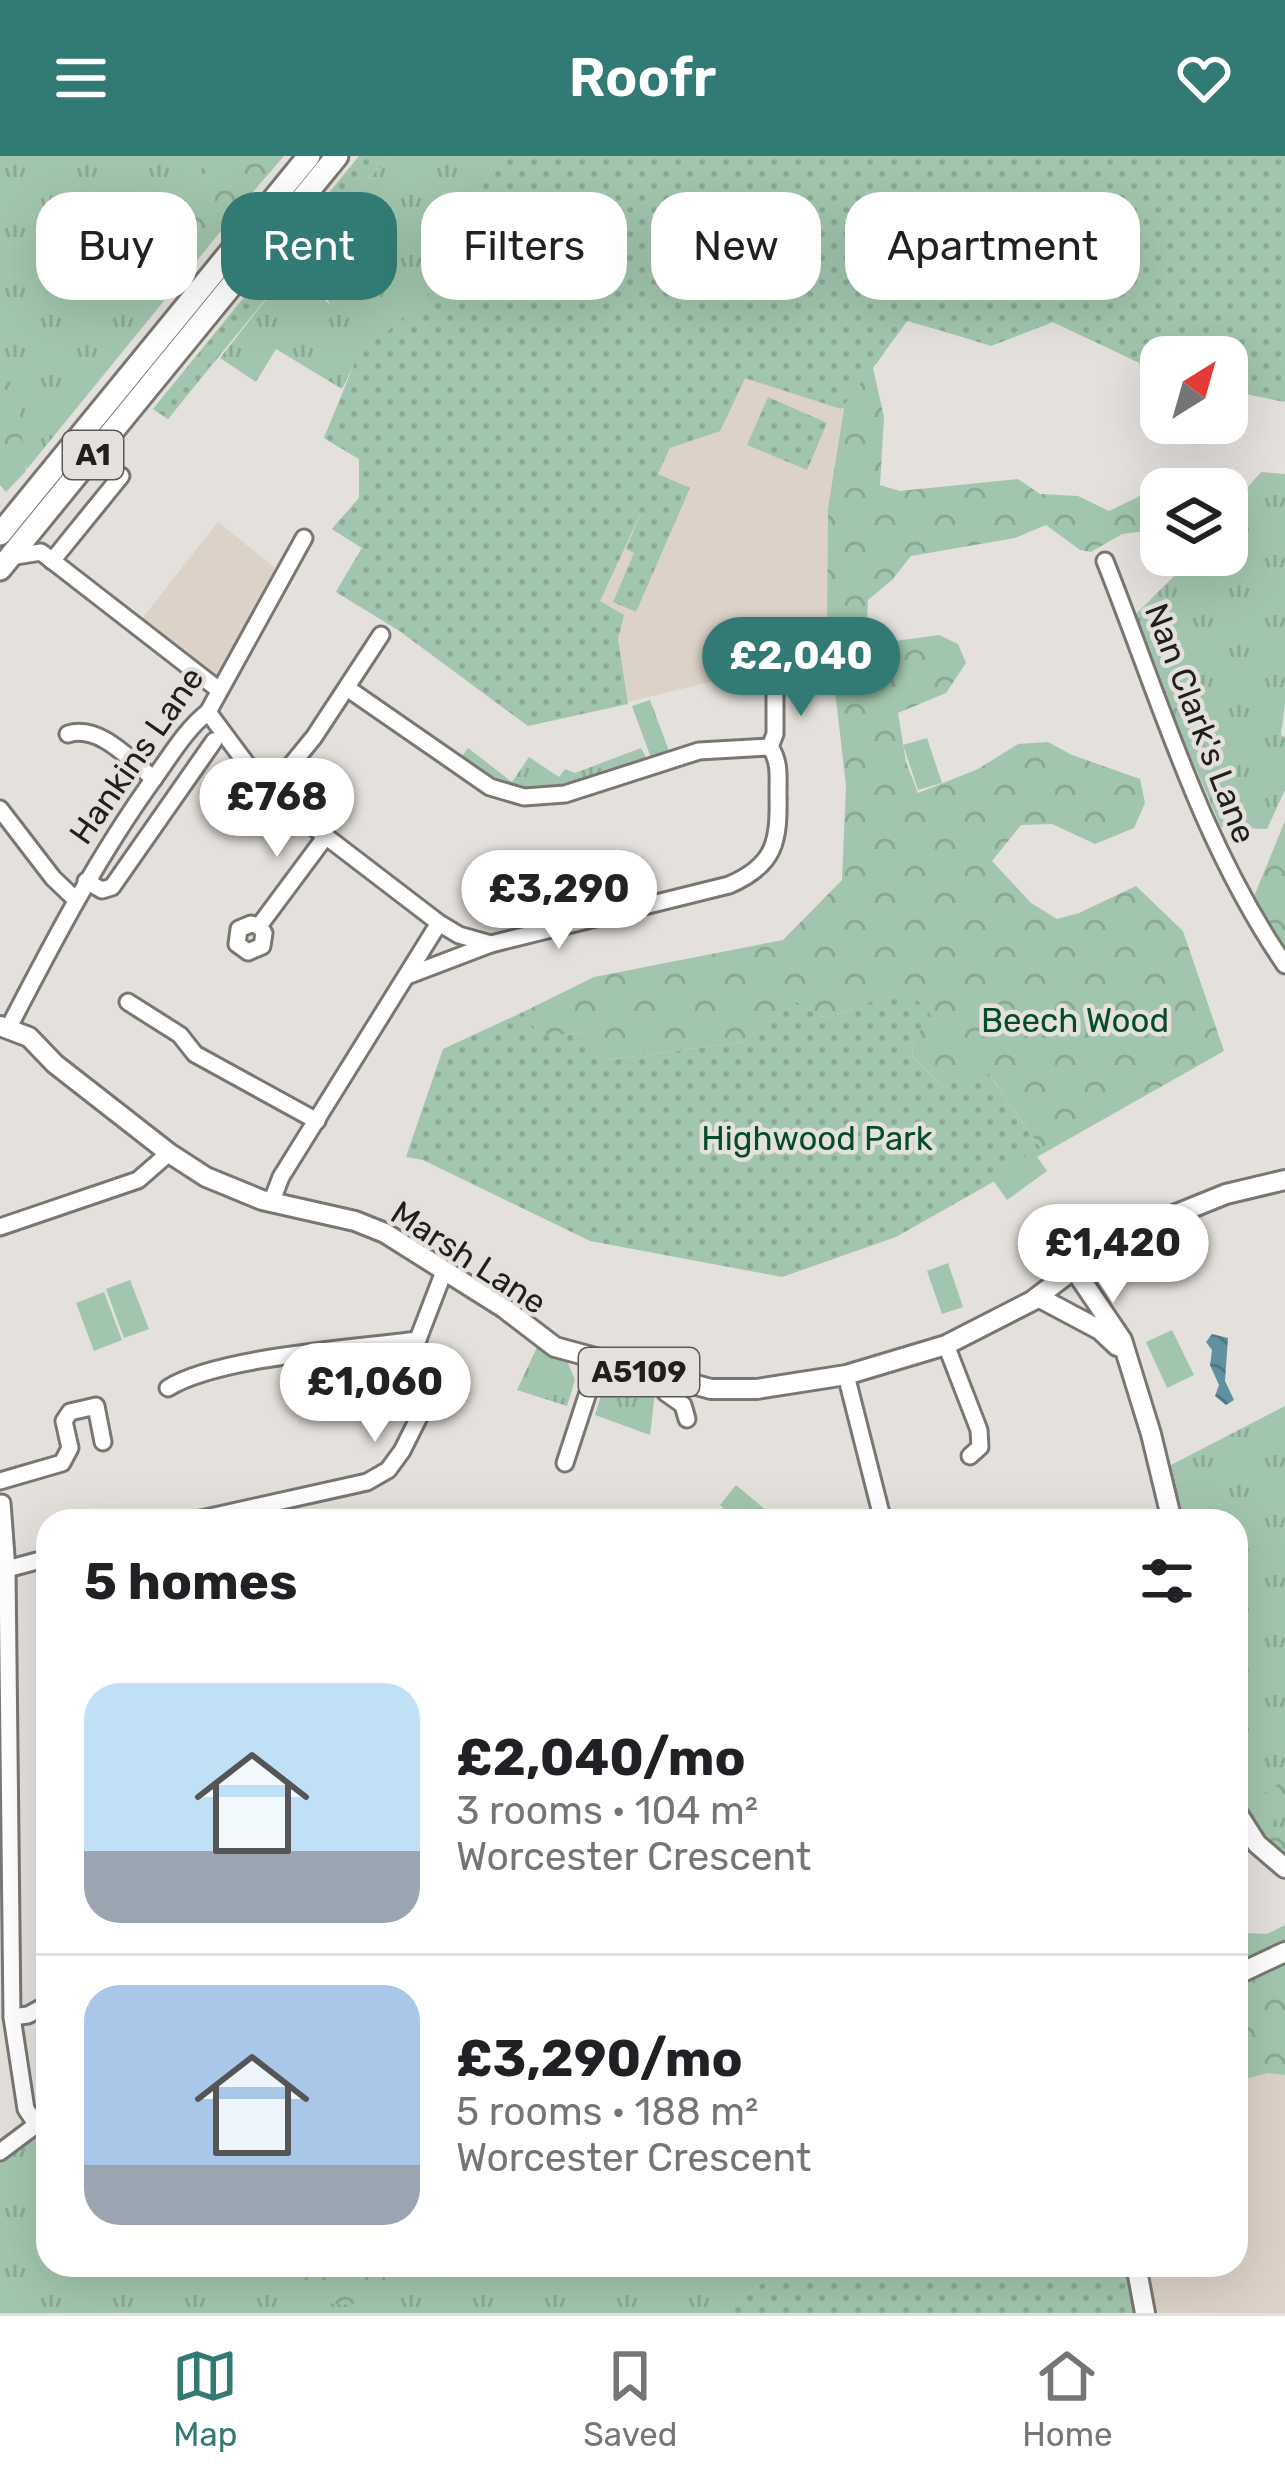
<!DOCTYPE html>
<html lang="en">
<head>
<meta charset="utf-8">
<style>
  :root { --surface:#fff; --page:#f2f2f2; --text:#202124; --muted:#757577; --line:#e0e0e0; --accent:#327a74 }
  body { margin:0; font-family:Rubik,sans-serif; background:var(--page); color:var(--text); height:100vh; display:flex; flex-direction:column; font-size:45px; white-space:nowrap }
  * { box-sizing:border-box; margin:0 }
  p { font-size:39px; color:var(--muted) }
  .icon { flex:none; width:66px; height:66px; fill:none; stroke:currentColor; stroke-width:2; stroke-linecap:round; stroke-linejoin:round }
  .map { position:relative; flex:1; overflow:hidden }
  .sheet { position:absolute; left:36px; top:1353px; width:1212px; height:768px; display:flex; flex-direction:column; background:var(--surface); border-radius:36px; box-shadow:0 12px 48px #0002 }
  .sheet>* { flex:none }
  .banner { position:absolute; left:36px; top:36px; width:1215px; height:108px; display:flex; gap:24px }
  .needle { width:78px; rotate:37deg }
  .tools { position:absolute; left:1140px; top:180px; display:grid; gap:24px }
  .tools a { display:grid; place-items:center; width:108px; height:108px; border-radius:24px; background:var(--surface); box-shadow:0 12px 48px #0002; font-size:60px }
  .price { position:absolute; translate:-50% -102px; padding:0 27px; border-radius:42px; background:#fff; color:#222; font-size:39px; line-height:78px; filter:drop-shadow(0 3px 6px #0008) }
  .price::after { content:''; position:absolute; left:50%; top:72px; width:36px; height:27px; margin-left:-18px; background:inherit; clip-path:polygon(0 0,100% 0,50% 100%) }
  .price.on { background:var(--accent); color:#fff }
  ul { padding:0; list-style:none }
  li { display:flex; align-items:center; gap:36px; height:300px; padding:0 48px }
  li+li { border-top:3px solid var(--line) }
  li span { display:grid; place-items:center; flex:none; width:336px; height:240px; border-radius:36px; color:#555 }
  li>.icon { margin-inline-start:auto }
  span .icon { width:144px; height:144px; fill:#fffc; stroke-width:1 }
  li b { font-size:51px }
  h2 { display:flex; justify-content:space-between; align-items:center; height:144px; padding:0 48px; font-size:51px }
  .tag { padding:0 42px; border-radius:36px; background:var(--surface); box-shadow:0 12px 48px #0002; font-size:42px; line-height:108px }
  .tag.on { background:var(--accent); color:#fff }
  header { display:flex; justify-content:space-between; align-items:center; height:156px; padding:0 48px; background:var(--accent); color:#fff; font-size:54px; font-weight:600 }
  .tab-bar { display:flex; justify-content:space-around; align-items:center; height:168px; border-top:3px solid var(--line); background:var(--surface); font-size:33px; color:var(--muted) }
  .tab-bar a { display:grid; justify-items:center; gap:6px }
  .tab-bar .on { color:var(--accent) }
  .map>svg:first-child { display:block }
  .built { fill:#dcd2c8 }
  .grass { fill:url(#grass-tufts) }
  .forest { fill:url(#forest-crowns) }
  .park { fill:url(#park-dots) }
  .garden { fill:#a2c6ad }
  .water { fill:url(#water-waves) }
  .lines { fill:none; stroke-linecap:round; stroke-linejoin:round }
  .minor-casing { stroke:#7a7672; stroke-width:21 }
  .major-casing { stroke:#7a7672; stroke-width:24 }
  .highway-casing { stroke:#7a7672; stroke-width:27 }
  .minor { stroke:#fff; stroke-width:15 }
  .major { stroke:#fff; stroke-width:18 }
  .highway { stroke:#fff; stroke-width:21 }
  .labels { text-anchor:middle; stroke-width:9; stroke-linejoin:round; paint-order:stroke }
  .shield { fill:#e4e0db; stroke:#5b5956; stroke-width:3 }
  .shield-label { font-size:30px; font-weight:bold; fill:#201f1d }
  .street-label { font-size:33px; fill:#201f1d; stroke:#e4e0db }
  .park-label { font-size:33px; fill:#044c29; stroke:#e4e0db }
</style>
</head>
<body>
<header><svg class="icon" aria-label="menu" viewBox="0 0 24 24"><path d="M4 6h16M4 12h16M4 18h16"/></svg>Roofr<svg class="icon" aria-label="heart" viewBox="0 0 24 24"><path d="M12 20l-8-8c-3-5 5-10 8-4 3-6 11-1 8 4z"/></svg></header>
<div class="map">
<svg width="1285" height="2157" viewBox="0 0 1285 2157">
  <defs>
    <pattern id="grass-tufts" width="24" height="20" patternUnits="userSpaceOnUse" patternTransform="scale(3)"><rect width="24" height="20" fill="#a2c6ad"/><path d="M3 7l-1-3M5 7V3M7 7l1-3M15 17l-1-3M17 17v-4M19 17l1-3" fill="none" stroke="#8baa94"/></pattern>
    <pattern id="forest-crowns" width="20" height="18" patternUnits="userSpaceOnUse" patternTransform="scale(3)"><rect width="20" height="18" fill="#a2c6ad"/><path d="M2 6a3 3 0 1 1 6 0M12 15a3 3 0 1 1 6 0" fill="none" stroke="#8baa94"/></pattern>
    <pattern id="park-dots" width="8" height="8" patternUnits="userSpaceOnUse" patternTransform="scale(3)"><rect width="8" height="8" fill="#a2c6ad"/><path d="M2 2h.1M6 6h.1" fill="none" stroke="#8baa94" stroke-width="1.8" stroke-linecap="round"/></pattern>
    <pattern id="water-waves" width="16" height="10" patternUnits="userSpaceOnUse" patternTransform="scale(3)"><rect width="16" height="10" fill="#5f91a1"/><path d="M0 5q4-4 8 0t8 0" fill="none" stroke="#4e7683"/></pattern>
  </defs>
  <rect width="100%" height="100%" fill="#e4e0db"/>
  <g class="built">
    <polygon points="745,222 844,251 828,352 827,465 832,522 760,514 528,570 403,478 439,346 720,275"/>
    <polygon points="218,366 280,416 217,524 140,465"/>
    <polygon points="1285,1796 1285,2157 1145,2157 1136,2109 1236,2109 1236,1819"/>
  </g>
  <g class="grass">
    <polygon points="0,0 282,0 27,313 0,252"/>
    <path d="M393 0H494V7L423 148 353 202 354 209 342 233 276 193 256 226 220 202 286 118 304 124 330 149 316 120 318 78C345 54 364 22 393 0Z"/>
    <polygon points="1261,316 1285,318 1285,547 1281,579 1285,581 1285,634 1267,673 1221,671 1131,463 1182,412 1182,399 1227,399 1227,355"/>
    <polygon points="650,544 669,595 651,602 632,550"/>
    <polygon points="468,592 512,626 529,601 559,621 565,613 575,617 641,592 647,603 542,637 505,634 460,603"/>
    <polygon points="538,1189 566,1202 575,1224 567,1250 517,1234"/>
    <polygon points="622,1219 656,1228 650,1279 595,1259 603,1233"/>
    <polygon points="1285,1250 1285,1700 1236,1634 1236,1365 1181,1365 1167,1311"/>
    <polygon points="48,1960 48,2109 788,2109 721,2157 0,2157 0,1996"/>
  </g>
  <g class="forest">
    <polygon points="208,0 284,0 147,157 188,27 208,6"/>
    <path d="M359 0H393C364 22 345 54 318 78L316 120 329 156 319 162 304 125 286 118 168 263 153 253Z"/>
    <polygon points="494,0 1203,0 1285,246 1227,234 1227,201 1161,201 1161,217 1053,166 991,189 907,165 873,212 884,261 880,329 900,335 1018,323 1040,338 1078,340 1109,355 1142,339 1161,341 1161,373 1122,378 1091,396 1080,394 1046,369 1015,382 911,400 892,424 868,444 866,489 939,479 958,488 966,507 946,537 898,557 906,606 918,637 978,613 1018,588 1048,586 1072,599 1140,623 1145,647 1134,672 1095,688 1052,668 1021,669 992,705 1031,747 1057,763 1079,757 1136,730 1183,775 1224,895 1044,997 989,918 942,930 912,900 914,881 862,848 827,863 794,846 743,886 606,904 583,877 539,880 523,856 594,821 783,784 842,724 846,630 827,465 828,352 844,252 745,222 720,275 670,291 336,436 362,392 332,373 359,342 359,303 324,282 354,209 352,202 423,148 494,7"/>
    <polygon points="0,197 19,252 26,315 6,336 0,329"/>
    <polygon points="1285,665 1285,809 1248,755"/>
    <path d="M1236 1594 1245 1615 1267 1638 1285 1621V1655L1270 1669 1285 1684V1700C1245 1666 1236 1646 1236 1594Z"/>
    <polygon points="1236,1762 1247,1777 1267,1778 1285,1769 1285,1786 1236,1807"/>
    <polygon points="1285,1807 1285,1919 1267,1917 1236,1926 1236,1830"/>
    <path d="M281 2109H343L360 2135 367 2128 359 2113 362 2109 389 2112 395 2109H456L451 2123 410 2114C381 2143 353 2157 314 2143 300 2133 289 2124 281 2109Z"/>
  </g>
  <g class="park">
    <polygon points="361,0 393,0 373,15 340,59 305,89 168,263 153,253"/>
    <polygon points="494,0 1285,0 1285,246 1227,234 1227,201 1161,201 1161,217 1053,166 991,190 908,164 841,253 745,222 720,275 670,292 658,318 690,332 636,456 613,446 634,397 626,393 643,352 600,445 624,459 618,483 628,548 528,570 401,476 336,436 362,392 332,373 359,342 359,303 324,282 354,209 352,202 423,148 494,7"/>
    <polygon points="768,241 827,267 807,314 747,289"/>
    <polygon points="907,838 925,850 933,863 914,881 912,900 942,930 988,917 1044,997 896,1081 782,1121 590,1085 423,1004 406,1001 443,893 523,856 539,879 583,877 606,904 743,886 794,845 827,863 862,848"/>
    <polygon points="788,2109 1139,2109 1145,2157 721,2157"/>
  </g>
  <g class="garden">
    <polygon points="927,582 942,627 918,634 903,589"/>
    <polygon points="1033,995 1047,1015 1007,1044 993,1024"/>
    <polygon points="948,1107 963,1151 942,1158 927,1115"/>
    <polygon points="130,1124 149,1173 124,1182 106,1133"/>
    <polygon points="104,1136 122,1184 94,1195 76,1147"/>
    <polygon points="1172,1174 1194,1219 1167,1232 1146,1186"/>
    <polygon points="736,1329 774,1361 771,1365 739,1365 720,1349"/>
  </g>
  <polygon class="water" points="1212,1178 1228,1182 1225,1225 1234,1244 1226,1249 1215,1240 1219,1229 1210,1209 1212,1194 1206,1186"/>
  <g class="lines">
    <g class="minor-casing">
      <g id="minor">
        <polyline points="10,401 41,396 219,534"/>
        <polyline points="52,405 121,320"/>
        <path d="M1105 405C1160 543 1200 685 1285 809"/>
        <polyline points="347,532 490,631 524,641 565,638 699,595 770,591"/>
        <path d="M208 556 260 626 281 646 439 767 459 779 491 788 729 729C776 709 779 685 778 637 778 621 780 605 770 591L775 578V525"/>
        <path d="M68 578C100 568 131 605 154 623"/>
        <polyline points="269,636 314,581 381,479"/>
        <polyline points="0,653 53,722 75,743"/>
        <polyline points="86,725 102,734 112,731 214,585"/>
        <polyline points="259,770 251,768 239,773 237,788 248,796 262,790 264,777 259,770 326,680"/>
        <polyline points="407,820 491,788"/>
        <polyline points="128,846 180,879 195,898 317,965"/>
        <path d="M9 871C54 784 98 700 155 621 171 599 186 573 208 556L304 382"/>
        <polyline points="271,1047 281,1021 439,767"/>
        <polyline points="0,1071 138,1024 169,997"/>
        <polyline points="946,1189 979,1274 980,1291 970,1300"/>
        <polyline points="846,1219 883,1365"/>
        <polyline points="667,1223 666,1237 683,1249 687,1263"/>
        <path d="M168 1232C217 1201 356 1192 418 1184"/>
        <polyline points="565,1307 598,1206"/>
        <polyline points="0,1325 62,1307 70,1292 64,1265 70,1256 96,1250 103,1286"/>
        <polyline points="2,1347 7,1413 12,1861 26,1953 36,1968"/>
        <polyline points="192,1365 367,1326 388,1314 402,1295 421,1257 415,1191 445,1113"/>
        <polyline points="7,1413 48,1402"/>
        <polyline points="12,1861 28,1859 48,1848"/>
        <polyline points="0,1996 48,1960"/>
      </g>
    </g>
    <g class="major-casing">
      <g id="major">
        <polyline points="0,870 29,881 55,908 169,997 206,1021 262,1044 355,1065 385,1077 504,1152 555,1191 711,1233 757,1233 846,1219 946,1189 1032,1145 1112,1084 1226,1038 1285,1024"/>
        <polyline points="1074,1113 1122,1184 1151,1278 1172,1365"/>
        <polyline points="1038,1141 1100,1174 1117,1190"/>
        <polyline points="1236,1655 1257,1688 1285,1712"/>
        <polyline points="1236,1819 1285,1796"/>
        <polyline points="1136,2109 1145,2157"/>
      </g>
    </g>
    <g class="highway-casing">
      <g id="highway">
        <polyline points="0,378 309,0"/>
        <polyline points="0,413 337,0"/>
      </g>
    </g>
    <use href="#minor" class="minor"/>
    <use href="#major" class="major"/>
    <use href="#highway" class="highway"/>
  </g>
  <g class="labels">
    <g class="shield">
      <rect x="63" y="275" width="60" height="48" rx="9"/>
      <rect x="579" y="1192" width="120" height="48" rx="9"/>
    </g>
    <g class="shield-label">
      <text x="93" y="309">A1</text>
      <text x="639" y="1226">A5109</text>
    </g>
    <g class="street-label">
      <text transform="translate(1201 567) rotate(69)" y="12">Nan Clark's Lane</text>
      <text transform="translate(136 599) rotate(-55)" y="12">Hankins Lane</text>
      <text transform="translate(469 1101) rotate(33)" y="12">Marsh Lane</text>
    </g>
    <g class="park-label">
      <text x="1075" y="876">Beech Wood</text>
      <text x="817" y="994">Highwood Park</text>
    </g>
  </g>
</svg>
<div class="tools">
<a><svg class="needle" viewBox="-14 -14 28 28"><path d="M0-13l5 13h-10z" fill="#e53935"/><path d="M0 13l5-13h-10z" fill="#757577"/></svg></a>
<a><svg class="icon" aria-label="layers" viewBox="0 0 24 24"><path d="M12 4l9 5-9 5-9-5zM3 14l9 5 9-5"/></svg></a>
</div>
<b class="price on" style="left:801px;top:563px">£2,040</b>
<b class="price" style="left:277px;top:704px">£768</b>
<b class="price" style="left:559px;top:796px">£3,290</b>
<b class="price" style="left:1113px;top:1150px">£1,420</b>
<b class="price" style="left:375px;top:1289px">£1,060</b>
<div class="banner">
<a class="tag">Buy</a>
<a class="tag on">Rent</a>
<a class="tag">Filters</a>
<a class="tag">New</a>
<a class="tag">Apartment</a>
</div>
<section class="sheet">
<h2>5 homes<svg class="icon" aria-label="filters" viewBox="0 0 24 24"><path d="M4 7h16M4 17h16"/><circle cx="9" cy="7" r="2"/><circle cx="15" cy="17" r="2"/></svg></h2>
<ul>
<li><span style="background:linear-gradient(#bfe0f5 70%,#9aa5b1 0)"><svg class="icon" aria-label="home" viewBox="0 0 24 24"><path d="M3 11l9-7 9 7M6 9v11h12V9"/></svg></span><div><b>£2,040/mo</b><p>3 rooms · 104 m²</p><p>Worcester Crescent</p></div></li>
<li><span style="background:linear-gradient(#a9c7e8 75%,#9aa5b1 0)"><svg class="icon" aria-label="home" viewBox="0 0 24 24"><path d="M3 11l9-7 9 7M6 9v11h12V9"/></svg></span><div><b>£3,290/mo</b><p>5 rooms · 188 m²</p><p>Worcester Crescent</p></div></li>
</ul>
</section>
</div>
<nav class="tab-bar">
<a class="on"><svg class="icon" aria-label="map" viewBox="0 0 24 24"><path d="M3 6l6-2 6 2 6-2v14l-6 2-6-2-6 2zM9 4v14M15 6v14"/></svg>Map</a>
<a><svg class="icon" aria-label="saved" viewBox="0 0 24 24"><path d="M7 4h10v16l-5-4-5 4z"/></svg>Saved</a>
<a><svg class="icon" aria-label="home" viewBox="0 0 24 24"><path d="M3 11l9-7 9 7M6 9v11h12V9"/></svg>Home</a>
</nav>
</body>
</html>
